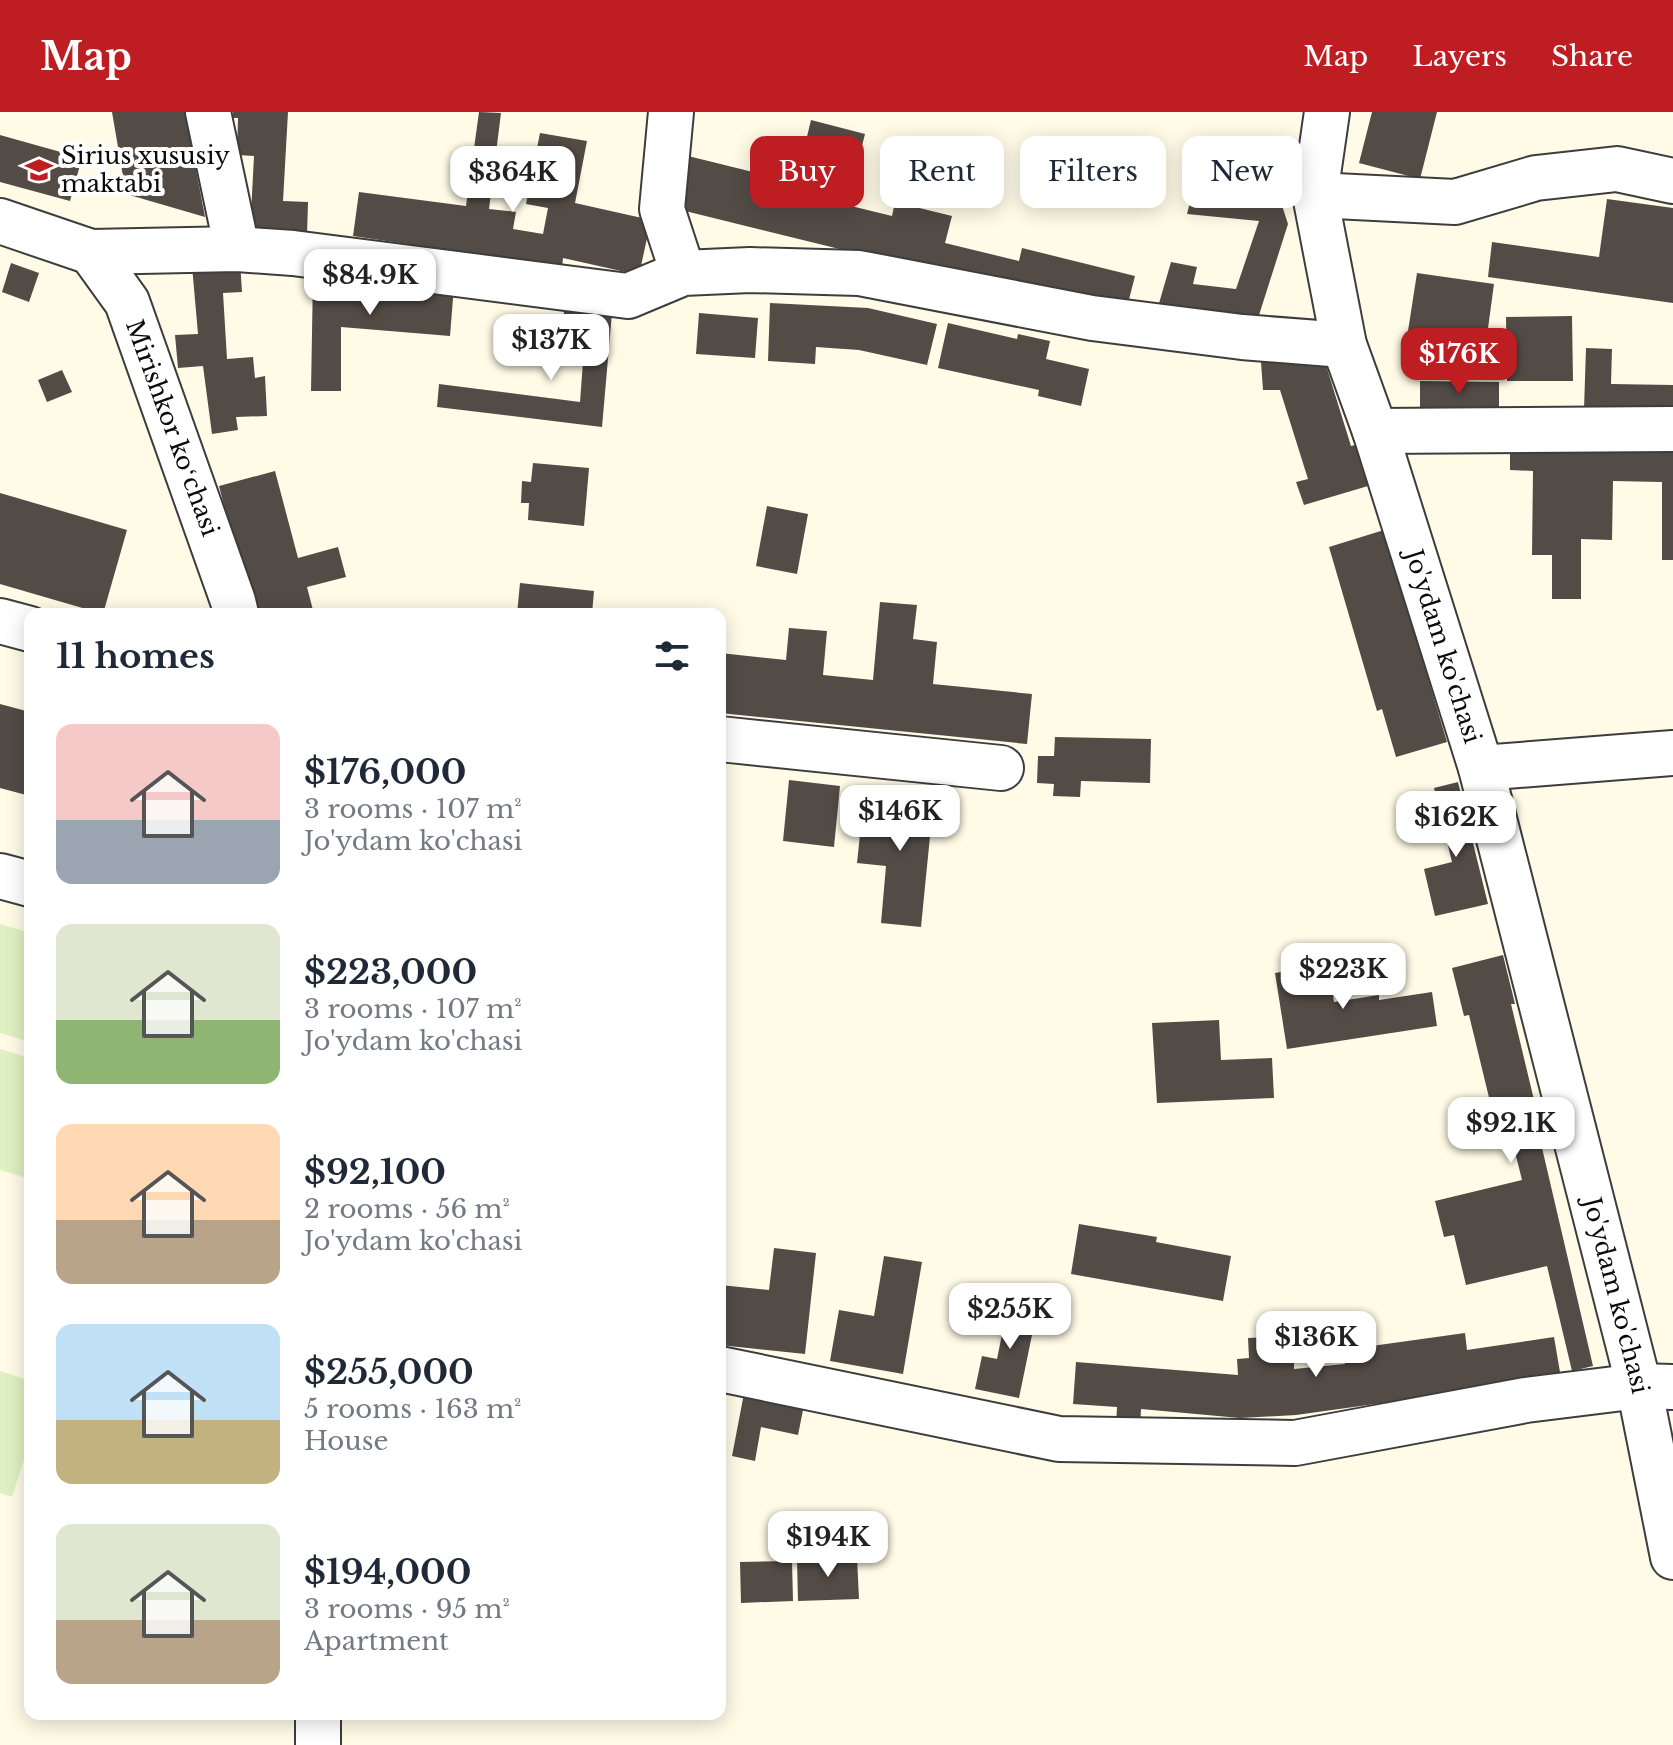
<!DOCTYPE html>
<html lang="en">
<head>
<meta charset="utf-8">
<style>
  :root { --surface:#fff; --page:#f6f6f7; --text:#1f2937; --muted:#747a83; --accent:#be1e22 }
  body { margin:0; font-family:"Libre Baskerville",serif; background:var(--page); color:var(--text); height:100vh; display:flex; flex-direction:column; font-size:30px; white-space:nowrap }
  * { box-sizing:border-box; margin:0 }
  p { font-size:26px; color:var(--muted) }
  .icon { flex:none; width:44px; height:44px; fill:none; stroke:currentColor; stroke-width:2; stroke-linecap:round; stroke-linejoin:round }
  .map { position:relative; flex:1; overflow:hidden }
  .sheet { position:absolute; left:24px; top:496px; width:702px; height:1112px; display:flex; flex-direction:column; background:var(--surface); border-radius:16px; box-shadow:0 4px 20px #0003 }
  .sheet>* { flex:none }
  .hud { position:absolute; left:750px; top:24px; width:760px; height:72px; display:flex; gap:16px }
  .price { position:absolute; translate:-50% -68px; padding:0 18px; border-radius:16px; background:#fff; color:#222; font-size:26px; line-height:52px; filter:drop-shadow(0 2px 4px #0008) }
  .price::after { content:''; position:absolute; left:50%; top:48px; width:24px; height:18px; margin-left:-12px; background:inherit; clip-path:polygon(0 0,100% 0,50% 100%) }
  .price.on { background:var(--accent); color:#fff }
  ul { padding:0; list-style:none }
  li { display:flex; align-items:center; gap:24px; height:200px; padding:0 32px }
  li span { display:grid; place-items:center; flex:none; width:224px; height:160px; border-radius:16px; color:#555 }
  li>.icon { margin-inline-start:auto }
  span .icon { width:96px; height:96px; fill:#fffc; stroke-width:1 }
  li b { font-size:34px }
  h2 { display:flex; justify-content:space-between; align-items:center; height:96px; padding:0 32px; font-size:34px }
  .chip { padding:0 28px; border-radius:16px; background:var(--surface); box-shadow:0 4px 20px #0003; font-size:28px; line-height:72px }
  .chip.on { background:var(--accent); color:#fff }
  header { display:flex; align-items:center; gap:48px; box-sizing:border-box; height:112px; padding:0 40px; background:var(--accent); color:#fff }
  header strong { font-size:38px }
  nav { display:flex; gap:44px; margin-inline-start:auto; font-size:28px }
  .map>svg:first-child { display:block }
  .pitch { fill:#dff1c2 }
  .building { fill:#534b46 }
  .lines { fill:none; stroke-linecap:round; stroke-linejoin:round }
  .minor-casing { stroke:#3d3d3d; stroke-width:48 }
  .minor { stroke:#fff; stroke-width:44 }
  .labels { text-anchor:middle; stroke-width:8; stroke-linejoin:round; paint-order:stroke }
  .poi-label { font-size:24px; fill:#0a0a0a; stroke:#fff; text-anchor:start }
  .street-label { font-size:24px; fill:#0a0a0a; stroke:#fff }
</style>
</head>
<body>
<header>
<strong>Map</strong>
<nav><a>Map</a><a>Layers</a><a>Share</a></nav>
</header>
<div class="map">
<svg width="1673" height="1633" viewBox="0 0 1673 1633">
  <rect width="100%" height="100%" fill="#fffbe7"/>
  <g class="pitch">
    <polygon points="0,812 30,821 30,930 0,921"/>
    <polygon points="0,937 30,946 30,1067 0,1058"/>
    <polygon points="0,1259 30,1269 30,1329 12,1385 0,1381"/>
  </g>
  <g class="building">
    <polygon points="112,0 185,0 205,105 126,82"/>
    <polygon points="233,0 288,0 283,89 308,90 307,123 250,120 254,44 237,43 238,6 233,6"/>
    <polygon points="479,0 501,1 489,97 516,100 513,117 543,122 548,96 526,92 540,21 587,29 575,91 651,108 639,163 563,146 562,155 353,124 359,80 466,94"/>
    <polygon points="1372,0 1437,0 1420,67 1359,51"/>
    <polygon points="811,8 865,22 847,93 892,104 895,90 952,104 945,131 1019,149 1022,136 1135,164 1124,207 673,96 680,42 769,64 766,76 793,83"/>
    <polygon points="0,23 82,46 70,89 0,70"/>
    <polygon points="1204,35 1265,41 1288,112 1253,222 1153,212 1171,150 1197,155 1193,172 1236,177 1259,109 1187,102"/>
    <polygon points="1607,87 1673,96 1673,191 1488,165 1492,130 1599,145"/>
    <polygon points="240,150 242,180 223,181 227,247 253,245 255,266 265,264 267,304 236,305 238,318 212,322 203,254 178,256 175,223 198,222 192,154"/>
    <polygon points="11,151 39,161 29,190 2,180"/>
    <polygon points="1417,161 1494,172 1486,231 1408,219"/>
    <polygon points="313,163 454,174 450,224 341,215 341,279 311,279"/>
    <polygon points="770,191 868,196 937,212 927,253 859,238 816,235 815,252 768,249"/>
    <polygon points="564,197 612,201 602,315 437,295 439,272 580,290 585,223 563,221"/>
    <polygon points="699,201 758,206 755,246 696,242"/>
    <polygon points="1572,204 1573,269 1507,269 1506,205"/>
    <polygon points="948,211 1017,227 1018,222 1050,229 1046,247 1089,257 1081,294 1038,284 1039,278 938,256"/>
    <polygon points="1586,236 1612,237 1611,272 1673,273 1673,299 1584,297"/>
    <polygon points="1261,250 1325,250 1351,334 1355,333 1368,374 1304,393 1296,370 1308,367 1280,278 1263,278"/>
    <polygon points="62,258 72,280 47,290 38,268"/>
    <polygon points="1420,269 1499,270 1499,298 1420,298"/>
    <polygon points="1510,338 1673,339 1673,448 1662,448 1662,370 1613,369 1612,428 1581,427 1581,487 1552,487 1552,443 1532,443 1533,359 1510,358"/>
    <polygon points="533,351 589,356 584,414 528,408 529,391 521,391 522,369 531,370"/>
    <polygon points="275,359 298,446 338,435 346,465 307,475 314,502 252,502 219,374"/>
    <polygon points="0,381 127,418 103,502 0,472"/>
    <polygon points="767,394 808,402 797,462 756,454"/>
    <polygon points="1384,418 1447,630 1396,645 1382,597 1377,599 1329,435"/>
    <polygon points="520,471 594,479 592,502 517,502"/>
    <polygon points="880,490 917,493 913,527 937,530 933,572 1032,582 1027,632 720,601 720,541 786,548 789,516 827,519 823,563 873,568"/>
    <polygon points="0,592 30,600 30,684 0,676"/>
    <polygon points="1055,625 1151,627 1150,671 1081,669 1080,685 1053,684 1054,672 1037,671 1038,644 1054,644"/>
    <polygon points="789,668 840,674 834,735 783,729"/>
    <polygon points="1458,670 1488,792 1435,804 1424,757 1452,750 1434,676"/>
    <polygon points="879,678 934,684 921,815 881,811 886,754 857,751 861,713 876,714"/>
    <polygon points="1503,843 1515,892 1511,892 1535,992 1532,993 1593,1254 1572,1259 1547,1154 1466,1173 1454,1123 1444,1125 1435,1089 1522,1068 1505,1000 1493,1002 1469,903 1464,904 1452,856"/>
    <polygon points="1328,852 1334,890 1379,883 1379,888 1432,880 1437,914 1287,937 1275,861"/>
    <polygon points="1219,908 1221,948 1272,946 1274,986 1157,991 1152,911"/>
    <polygon points="1079,1112 1157,1125 1156,1130 1231,1144 1223,1189 1071,1162"/>
    <polygon points="774,1136 816,1141 805,1242 720,1233 720,1173 769,1178"/>
    <polygon points="884,1144 922,1150 903,1262 830,1249 839,1198 874,1204"/>
    <polygon points="1010,1183 1039,1189 1019,1286 975,1277 982,1244 997,1247"/>
    <polygon points="1465,1221 1467,1238 1554,1225 1561,1266 1296,1303 1240,1306 1141,1297 1140,1316 1116,1314 1117,1295 1073,1292 1076,1250 1238,1263 1237,1247 1249,1246 1248,1226 1274,1225 1275,1245 1294,1244 1294,1257 1345,1252 1343,1238"/>
    <polygon points="746,1271 806,1283 798,1323 761,1315 755,1349 732,1344"/>
    <polygon points="857,1446 859,1487 798,1489 797,1447"/>
    <polygon points="792,1449 793,1489 741,1491 740,1450"/>
  </g>
  <g class="lines">
    <g class="minor-casing">
      <g id="minor">
        <polyline points="208,0 237,137"/>
        <polyline points="671,0 662,97 683,161"/>
        <path id="s1" d="M1327 0 1315 83 1344 233 1375 319 1481 656 1639 1274 1673 1445"/>
        <polyline points="1315,83 1455,90 1536,66 1617,57 1673,69"/>
        <polyline points="0,109 91,140 237,137 293,141 628,184 683,161 750,158 859,161 1092,206 1242,225 1344,233"/>
        <polyline points="91,140 127,190 233,489 236,502"/>
        <polyline points="1375,319 1673,317"/>
        <polyline points="0,509 30,517"/>
        <polyline points="720,627 1001,656"/>
        <polyline points="1481,656 1673,641"/>
        <polyline points="0,764 30,772"/>
        <polyline points="720,1257 1059,1327 1295,1331 1526,1288 1639,1274 1673,1275"/>
        <polyline points="318,1602 318,1633"/>
      </g>
    </g>
    <use href="#minor" class="minor"/>
  </g>
  <defs>
    <g id="school-bare" transform="scale(2.16)"><path d="M0-5L7-2L0 1L-7-2ZM-4 1L0 2.5L4 1V4Q0 6-4 4Z" fill="#be1e22" stroke="#fff" stroke-width="2.5" paint-order="stroke"/></g>
  </defs>
  <g fill-rule="evenodd">
    <use href="#school-bare" x="39" y="58"/>
  </g>
  <g class="labels">
    <g class="poi-label">
      <text x="61" y="52">Sirius xususiy<tspan x="61" dy="28">maktabi</tspan></text>
    </g>
    <g class="street-label">
      <text transform="translate(172 316) rotate(70)" y="8">Mirishkor koʻchasi</text>
      <text dy="8" stroke="none"><textPath href="#s1" startOffset="554">Jo'ydam ko'chasi</textPath></text>
      <text dy="8" stroke="none"><textPath href="#s1" startOffset="1226">Jo'ydam ko'chasi</textPath></text>
    </g>
  </g>
</svg>
<b class="price" style="left:513px;top:102px">$364K</b>
<b class="price" style="left:370px;top:205px">$84.9K</b>
<b class="price" style="left:551px;top:270px">$137K</b>
<b class="price on" style="left:1459px;top:284px">$176K</b>
<b class="price" style="left:900px;top:741px">$146K</b>
<b class="price" style="left:1456px;top:747px">$162K</b>
<b class="price" style="left:1343px;top:899px">$223K</b>
<b class="price" style="left:1511px;top:1053px">$92.1K</b>
<b class="price" style="left:1010px;top:1239px">$255K</b>
<b class="price" style="left:1316px;top:1267px">$136K</b>
<b class="price" style="left:828px;top:1467px">$194K</b>
<div class="hud">
<a class="chip on">Buy</a>
<a class="chip">Rent</a>
<a class="chip">Filters</a>
<a class="chip">New</a>
</div>
<section class="sheet">
<h2>11 homes<svg class="icon" aria-label="filters" viewBox="0 0 24 24"><path d="M4 7h16M4 17h16"/><circle cx="9" cy="7" r="2"/><circle cx="15" cy="17" r="2"/></svg></h2>
<ul>
<li><span style="background:linear-gradient(#f6c9c9 60%,#9aa5b1 0)"><svg class="icon" aria-label="home" viewBox="0 0 24 24"><path d="M3 11l9-7 9 7M6 9v11h12V9"/></svg></span><div><b>$176,000</b><p>3 rooms · 107 m²</p><p>Jo'ydam ko'chasi</p></div></li>
<li><span style="background:linear-gradient(#dfe7d0 60%,#8fb573 0)"><svg class="icon" aria-label="home" viewBox="0 0 24 24"><path d="M3 11l9-7 9 7M6 9v11h12V9"/></svg></span><div><b>$223,000</b><p>3 rooms · 107 m²</p><p>Jo'ydam ko'chasi</p></div></li>
<li><span style="background:linear-gradient(#ffd9b3 60%,#b9a48a 0)"><svg class="icon" aria-label="home" viewBox="0 0 24 24"><path d="M3 11l9-7 9 7M6 9v11h12V9"/></svg></span><div><b>$92,100</b><p>2 rooms · 56 m²</p><p>Jo'ydam ko'chasi</p></div></li>
<li><span style="background:linear-gradient(#bfe0f5 60%,#c2b280 0)"><svg class="icon" aria-label="home" viewBox="0 0 24 24"><path d="M3 11l9-7 9 7M6 9v11h12V9"/></svg></span><div><b>$255,000</b><p>5 rooms · 163 m²</p><p>House</p></div></li>
<li><span style="background:linear-gradient(#dfe7d0 60%,#b9a48a 0)"><svg class="icon" aria-label="home" viewBox="0 0 24 24"><path d="M3 11l9-7 9 7M6 9v11h12V9"/></svg></span><div><b>$194,000</b><p>3 rooms · 95 m²</p><p>Apartment</p></div></li>
</ul>
</section>
</div>
</body>
</html>
